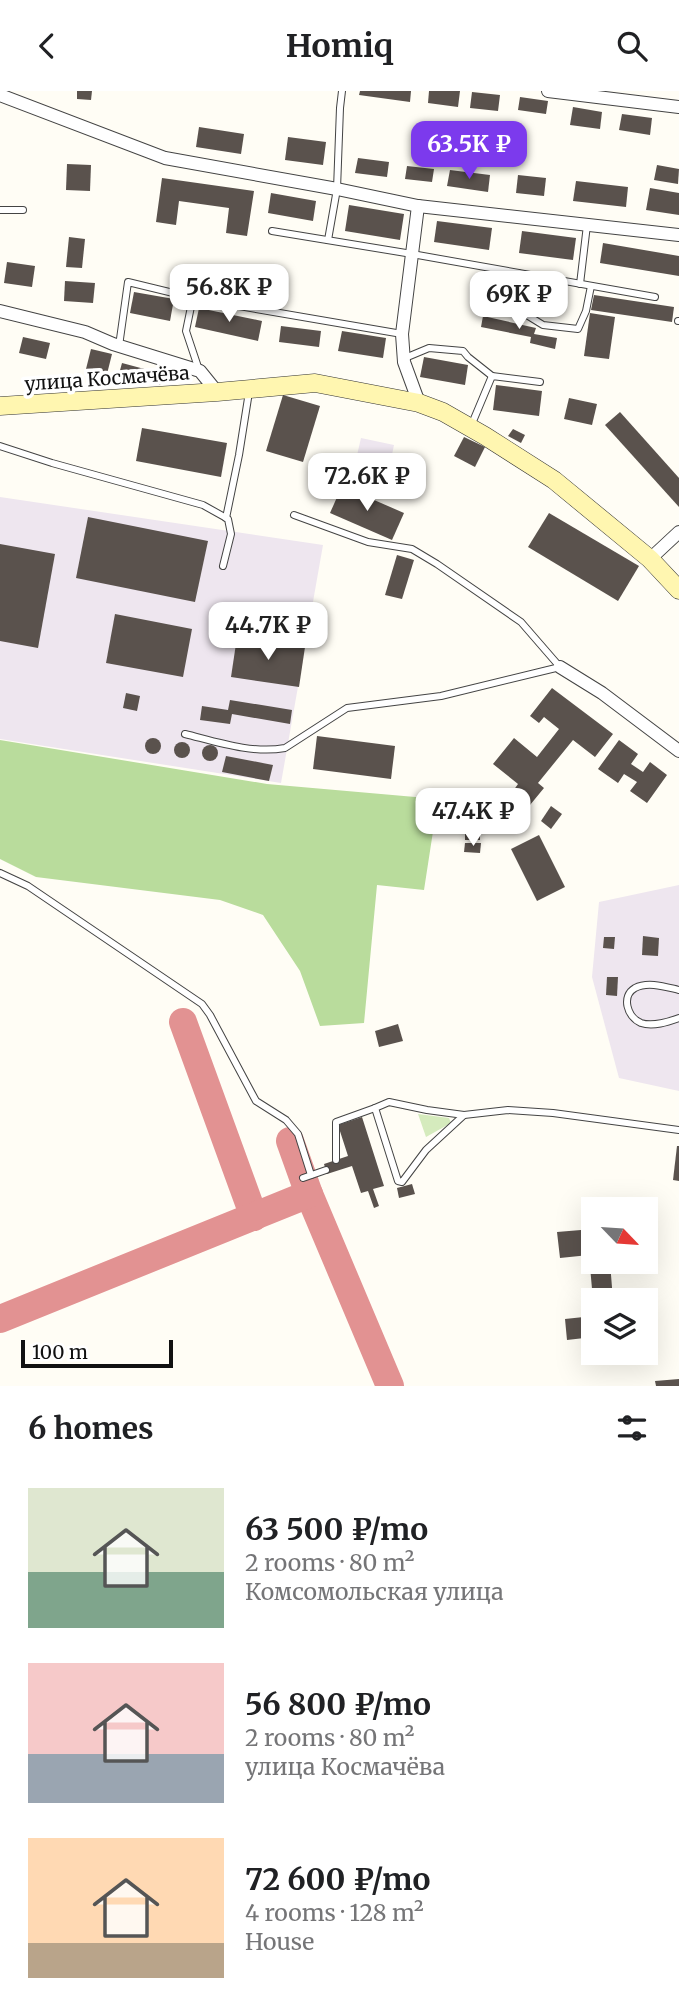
<!DOCTYPE html>
<html lang="en">
<head>
<meta charset="utf-8">
<style>
  :root { --surface:#fff; --page:#f2f2f2; --text:#202124; --muted:#757577; --accent:#7c3aed }
  body { margin:0; font-family:Merriweather,serif; background:var(--page); color:var(--text); height:100vh; display:flex; flex-direction:column; font-size:26px; white-space:nowrap }
  * { box-sizing:border-box; margin:0 }
  p { font-size:23px; color:var(--muted) }
  .icon { flex:none; width:38px; height:38px; fill:none; stroke:currentColor; stroke-width:2; stroke-linecap:round; stroke-linejoin:round }
  .map { position:relative; height:1295px; overflow:hidden }
  .details { display:flex; flex-direction:column; background:var(--surface); flex:1 }
  .details>* { flex:none }
  .needle { width:46px; rotate:115deg }
  .buttons { position:absolute; left:581px; top:1106px; display:grid; gap:14px }
  .buttons a { display:grid; place-items:center; width:77px; height:77px; border-radius:0px; background:var(--surface); box-shadow:0 7px 28px #0002; font-size:35px }
  .scale { position:absolute; left:21px; bottom:18px; width:152px; box-sizing:border-box; padding-left:7px; border:4px solid #111; border-top:0; font-size:19px; line-height:24px; white-space:nowrap; color:#111; -webkit-text-stroke:5px #fff; paint-order:stroke }
  .price { position:absolute; translate:-50% -60px; padding:0 16px; border-radius:14px; background:#fff; color:#222; font-size:23px; line-height:46px; filter:drop-shadow(0 2px 4px #0008) }
  .price::after { content:''; position:absolute; left:50%; top:42px; width:21px; height:16px; margin-left:-10px; background:inherit; clip-path:polygon(0 0,100% 0,50% 100%) }
  .price.selected { background:var(--accent); color:#fff }
  ul { padding:0; list-style:none }
  li { display:flex; align-items:center; gap:21px; height:175px; padding:0 28px }
  li span { display:grid; place-items:center; flex:none; width:196px; height:140px; border-radius:0px; color:#555 }
  li>.icon { margin-inline-start:auto }
  span .icon { width:84px; height:84px; fill:#fffc; stroke-width:1 }
  li b { font-size:30px }
  h2 { display:flex; justify-content:space-between; align-items:center; height:84px; padding:0 28px; font-size:30px }
  header { display:flex; justify-content:space-between; align-items:center; height:91px; padding:0 28px; background:var(--surface); font-size:32px; font-weight:700 }
  .map>svg:first-child { display:block }
  .industrial { fill:#eee6ef }
  .green { fill:#d5ebbd }
  .forest { fill:#b9dc9c }
  .lines { fill:none; stroke-linecap:round; stroke-linejoin:round }
  .taxiway { stroke:#e29292; stroke-width:28 }
  .building { fill:#5a524d }
  .lane-casing { stroke:#444; stroke-width:8 }
  .street-casing { stroke:#444; stroke-width:14 }
  .secondary-casing { stroke:#333; stroke-width:19 }
  .lane { stroke:#fff; stroke-width:6 }
  .street { stroke:#fff; stroke-width:12 }
  .secondary { stroke:#fff6b0; stroke-width:18 }
  .labels { text-anchor:middle; stroke-width:7; stroke-linejoin:round; paint-order:stroke }
  .street-label { font-size:19px; fill:#111; stroke:#fff }
</style>
</head>
<body>
<header><svg class="icon" aria-label="back" viewBox="0 0 24 24"><path d="M15 5l-7 7 7 7"/></svg>Homiq<svg class="icon" aria-label="search" viewBox="0 0 24 24"><circle cx="10" cy="10" r="6"/><path d="M15 15l6 6"/></svg></header>
<div class="map">
<svg width="679" height="1295" viewBox="0 0 679 1295">
  <rect width="100%" height="100%" fill="#fffdf5"/>
  <g class="industrial">
    <polygon points="361,347 394,354 385,398 351,390"/>
    <polygon points="0,406 323,454 281,692 0,648"/>
    <polygon points="679,794 679,1000 619,987 592,886 599,811"/>
  </g>
  <polygon class="green" points="418,1023 449,1027 451,1032 426,1046"/>
  <polygon class="forest" points="0,649 267,693 438,708 424,799 377,794 364,932 320,935 300,880 263,824 220,809 36,786 0,768"/>
  <g class="lines">
    <g class="taxiway">
      <polyline points="183,931 254,1126"/>
      <polyline points="309,1103 390,1295"/>
      <polyline points="0,1228 309,1103 290,1050"/>
    </g>
  </g>
  <g class="building">
    <polygon points="77,0 92,0 91,9 77,8"/>
    <polygon points="360,0 411,0 410,11 359,4"/>
    <polygon points="429,0 460,0 458,16 428,12"/>
    <polygon points="472,1 500,4 498,20 470,17"/>
    <polygon points="520,6 548,10 546,23 518,19"/>
    <polygon points="573,16 602,21 600,38 570,34"/>
    <polygon points="622,23 652,27 650,44 619,39"/>
    <polygon points="199,36 244,43 241,63 196,56"/>
    <polygon points="288,46 326,51 323,74 285,69"/>
    <polygon points="358,67 389,71 387,86 355,82"/>
    <polygon points="67,73 91,74 90,100 66,99"/>
    <polygon points="657,74 679,78 678,93 654,89"/>
    <polygon points="407,75 434,78 432,91 405,88"/>
    <polygon points="450,79 490,84 488,101 447,95"/>
    <polygon points="518,84 546,87 544,105 516,102"/>
    <polygon points="162,87 254,100 247,145 226,142 229,117 179,110 176,134 156,131"/>
    <polygon points="576,90 628,96 626,116 573,110"/>
    <polygon points="650,97 679,102 679,124 646,119"/>
    <polygon points="271,102 316,110 313,130 268,122"/>
    <polygon points="349,114 404,123 400,149 345,140"/>
    <polygon points="437,130 492,137 489,159 434,151"/>
    <polygon points="522,140 576,147 573,169 519,162"/>
    <polygon points="69,146 85,148 82,177 66,176"/>
    <polygon points="603,152 679,165 679,185 600,172"/>
    <polygon points="7,171 35,175 32,196 4,192"/>
    <polygon points="487,184 503,185 502,193 513,193 512,211 485,209"/>
    <polygon points="65,190 95,192 93,212 64,210"/>
    <polygon points="134,201 174,208 170,230 130,222"/>
    <polygon points="594,204 674,216 672,231 591,219"/>
    <polygon points="199,217 262,230 258,250 195,236"/>
    <polygon points="590,222 615,226 609,268 584,265"/>
    <polygon points="483,225 536,237 534,243 557,247 555,258 530,252 531,246 481,236"/>
    <polygon points="281,235 321,240 319,256 279,251"/>
    <polygon points="342,240 386,247 383,267 338,260"/>
    <polygon points="23,246 50,252 46,268 19,262"/>
    <polygon points="91,258 112,263 107,283 86,278"/>
    <polygon points="424,266 468,274 465,294 420,286"/>
    <polygon points="122,272 163,283 160,294 119,283"/>
    <polygon points="496,294 542,300 539,325 493,319"/>
    <polygon points="283,304 320,315 303,371 266,360"/>
    <polygon points="569,307 597,313 592,334 564,328"/>
    <polygon points="620,321 679,387 679,416 605,334"/>
    <polygon points="142,337 227,352 221,386 136,370"/>
    <polygon points="513,338 525,344 521,352 508,345"/>
    <polygon points="464,346 485,356 475,376 454,365"/>
    <polygon points="342,395 404,422 392,449 330,422"/>
    <polygon points="549,422 639,475 618,510 528,456"/>
    <polygon points="88,426 208,450 195,511 76,487"/>
    <polygon points="0,453 55,463 38,557 0,550"/>
    <polygon points="397,464 414,469 402,508 385,504"/>
    <polygon points="115,523 192,538 183,586 106,572"/>
    <polygon points="237,546 305,556 299,596 231,586"/>
    <polygon points="552,597 613,643 595,666 573,649 538,692 544,697 530,714 513,700 518,693 493,673 514,647 537,666 559,638 544,626 539,632 530,625"/>
    <polygon points="126,602 140,605 137,620 123,617"/>
    <polygon points="230,609 292,619 290,633 232,623 230,633 200,629 202,615 228,619"/>
    <polygon points="317,645 395,655 391,688 313,678"/>
    <circle cx="153" cy="655" r="8"/>
    <polygon points="619,649 638,663 631,673 643,681 650,671 667,684 647,712 630,700 637,691 624,683 618,692 598,678"/>
    <circle cx="182" cy="659" r="8"/>
    <circle cx="210" cy="662" r="8"/>
    <polygon points="226,665 273,674 269,690 222,681"/>
    <polygon points="551,715 562,723 551,738 541,730"/>
    <polygon points="497,736 515,736 516,742 497,743"/>
    <rect x="465" y="738" width="15" height="11"/>
    <polygon points="539,744 565,796 537,810 511,758"/>
    <polygon points="465,752 481,752 480,762 464,761"/>
    <polygon points="643,845 659,847 658,865 642,864"/>
    <polygon points="604,846 615,846 614,858 603,857"/>
    <polygon points="607,886 618,886 617,905 606,904"/>
    <polygon points="398,933 403,950 379,956 375,940"/>
    <polygon points="362,1026 384,1095 373,1098 379,1115 374,1117 368,1100 361,1102 352,1075 327,1083 324,1073 348,1065 338,1034"/>
    <polygon points="677,1055 679,1055 679,1090 673,1089"/>
    <polygon points="412,1093 415,1103 399,1107 397,1097"/>
    <polygon points="593,1138 593,1171 610,1171 613,1209 593,1209 589,1164 560,1167 557,1141"/>
    <polygon points="593,1225 593,1246 567,1249 565,1228"/>
    <polygon points="679,1288 679,1295 656,1295 655,1290"/>
  </g>
  <g class="lines">
    <g class="lane-casing">
      <g id="lane">
        <polyline points="0,119 23,119"/>
        <polyline points="272,140 412,163 655,206"/>
        <polyline points="328,149 337,98 340,17 342,0"/>
        <polyline points="518,182 517,218 543,234 578,238 586,220 591,195"/>
        <polyline points="580,193 587,134"/>
        <polyline points="193,206 186,240 199,279"/>
        <polyline points="678,230 679,230"/>
        <polyline points="119,255 128,191 198,208 402,243"/>
        <polyline points="405,267 429,257 463,260 468,266 492,285"/>
        <polyline points="471,335 492,285 540,291"/>
        <polyline points="0,355 52,372 203,414 228,428 231,443 223,475"/>
        <polyline points="226,427 239,364 249,301"/>
        <path d="M185 643C217 651 252 663 285 657L347 617 441 605 560 576 521 531 437 473 412 458 368 451 294 424"/>
        <polyline points="0,782 28,795 202,913 210,924 256,1010 286,1029 298,1043 311,1084"/>
        <path d="M679 899C666 896 648 890 635 897 621 905 627 926 641 932 653 936 668 931 679 927"/>
        <polygon points="389,1011 427,1019 464,1024 426,1059 402,1091 398,1090 375,1017"/>
        <polyline points="464,1024 508,1019 553,1022 679,1039"/>
        <polyline points="336,1069 336,1031 375,1017"/>
        <polyline points="303,1087 326,1079"/>
      </g>
    </g>
    <g class="street-casing">
      <g id="street">
        <polyline points="548,0 679,16"/>
        <polyline points="0,4 165,67 337,98 418,115 679,144"/>
        <polyline points="418,115 402,243 404,271 419,312"/>
        <polyline points="0,220 85,241 113,253 200,280 217,301"/>
        <polyline points="650,468 679,441"/>
        <polyline points="560,576 602,602 679,660"/>
      </g>
    </g>
    <g class="secondary-casing">
      <polyline id="secondary" points="0,315 217,301 315,292 419,312 443,321 485,345 554,389 650,468 679,499"/>
    </g>
    <use href="#lane" class="lane"/>
    <use href="#street" class="street"/>
    <use href="#secondary" class="secondary"/>
  </g>
  <g class="labels">
    <g class="street-label">
      <text transform="translate(107 287) rotate(-4)" y="7">улица Космачёва</text>
    </g>
  </g>
</svg>
<div class="buttons">
<a><svg class="needle" viewBox="-14 -14 28 28"><path d="M0-13l5 13h-10z" fill="#e53935"/><path d="M0 13l5-13h-10z" fill="#757577"/></svg></a>
<a><svg class="icon" aria-label="layers" viewBox="0 0 24 24"><path d="M12 4l9 5-9 5-9-5zM3 14l9 5 9-5"/></svg></a>
</div>
<div class="scale">100 m</div>
<b class="price selected" style="left:469px;top:90px">63.5K ₽</b>
<b class="price" style="left:229px;top:233px">56.8K ₽</b>
<b class="price" style="left:519px;top:240px">69K ₽</b>
<b class="price" style="left:367px;top:422px">72.6K ₽</b>
<b class="price" style="left:268px;top:571px">44.7K ₽</b>
<b class="price" style="left:473px;top:757px">47.4K ₽</b>
</div>
<section class="details">
<h2>6 homes<svg class="icon" aria-label="filters" viewBox="0 0 24 24"><path d="M4 7h16M4 17h16"/><circle cx="9" cy="7" r="2"/><circle cx="15" cy="17" r="2"/></svg></h2>
<ul>
<li><span style="background:linear-gradient(#dfe7d0 60%,#7fa58c 0)"><svg class="icon" aria-label="home" viewBox="0 0 24 24"><path d="M3 11l9-7 9 7M6 9v11h12V9"/></svg></span><div><b>63 500 ₽/mo</b><p>2 rooms · 80 m²</p><p>Комсомольская улица</p></div></li>
<li><span style="background:linear-gradient(#f6c9c9 65%,#9aa5b1 0)"><svg class="icon" aria-label="home" viewBox="0 0 24 24"><path d="M3 11l9-7 9 7M6 9v11h12V9"/></svg></span><div><b>56 800 ₽/mo</b><p>2 rooms · 80 m²</p><p>улица Космачёва</p></div></li>
<li><span style="background:linear-gradient(#ffd9b3 75%,#b9a48a 0)"><svg class="icon" aria-label="home" viewBox="0 0 24 24"><path d="M3 11l9-7 9 7M6 9v11h12V9"/></svg></span><div><b>72 600 ₽/mo</b><p>4 rooms · 128 m²</p><p>House</p></div></li>
</ul>
</section>
</body>
</html>
